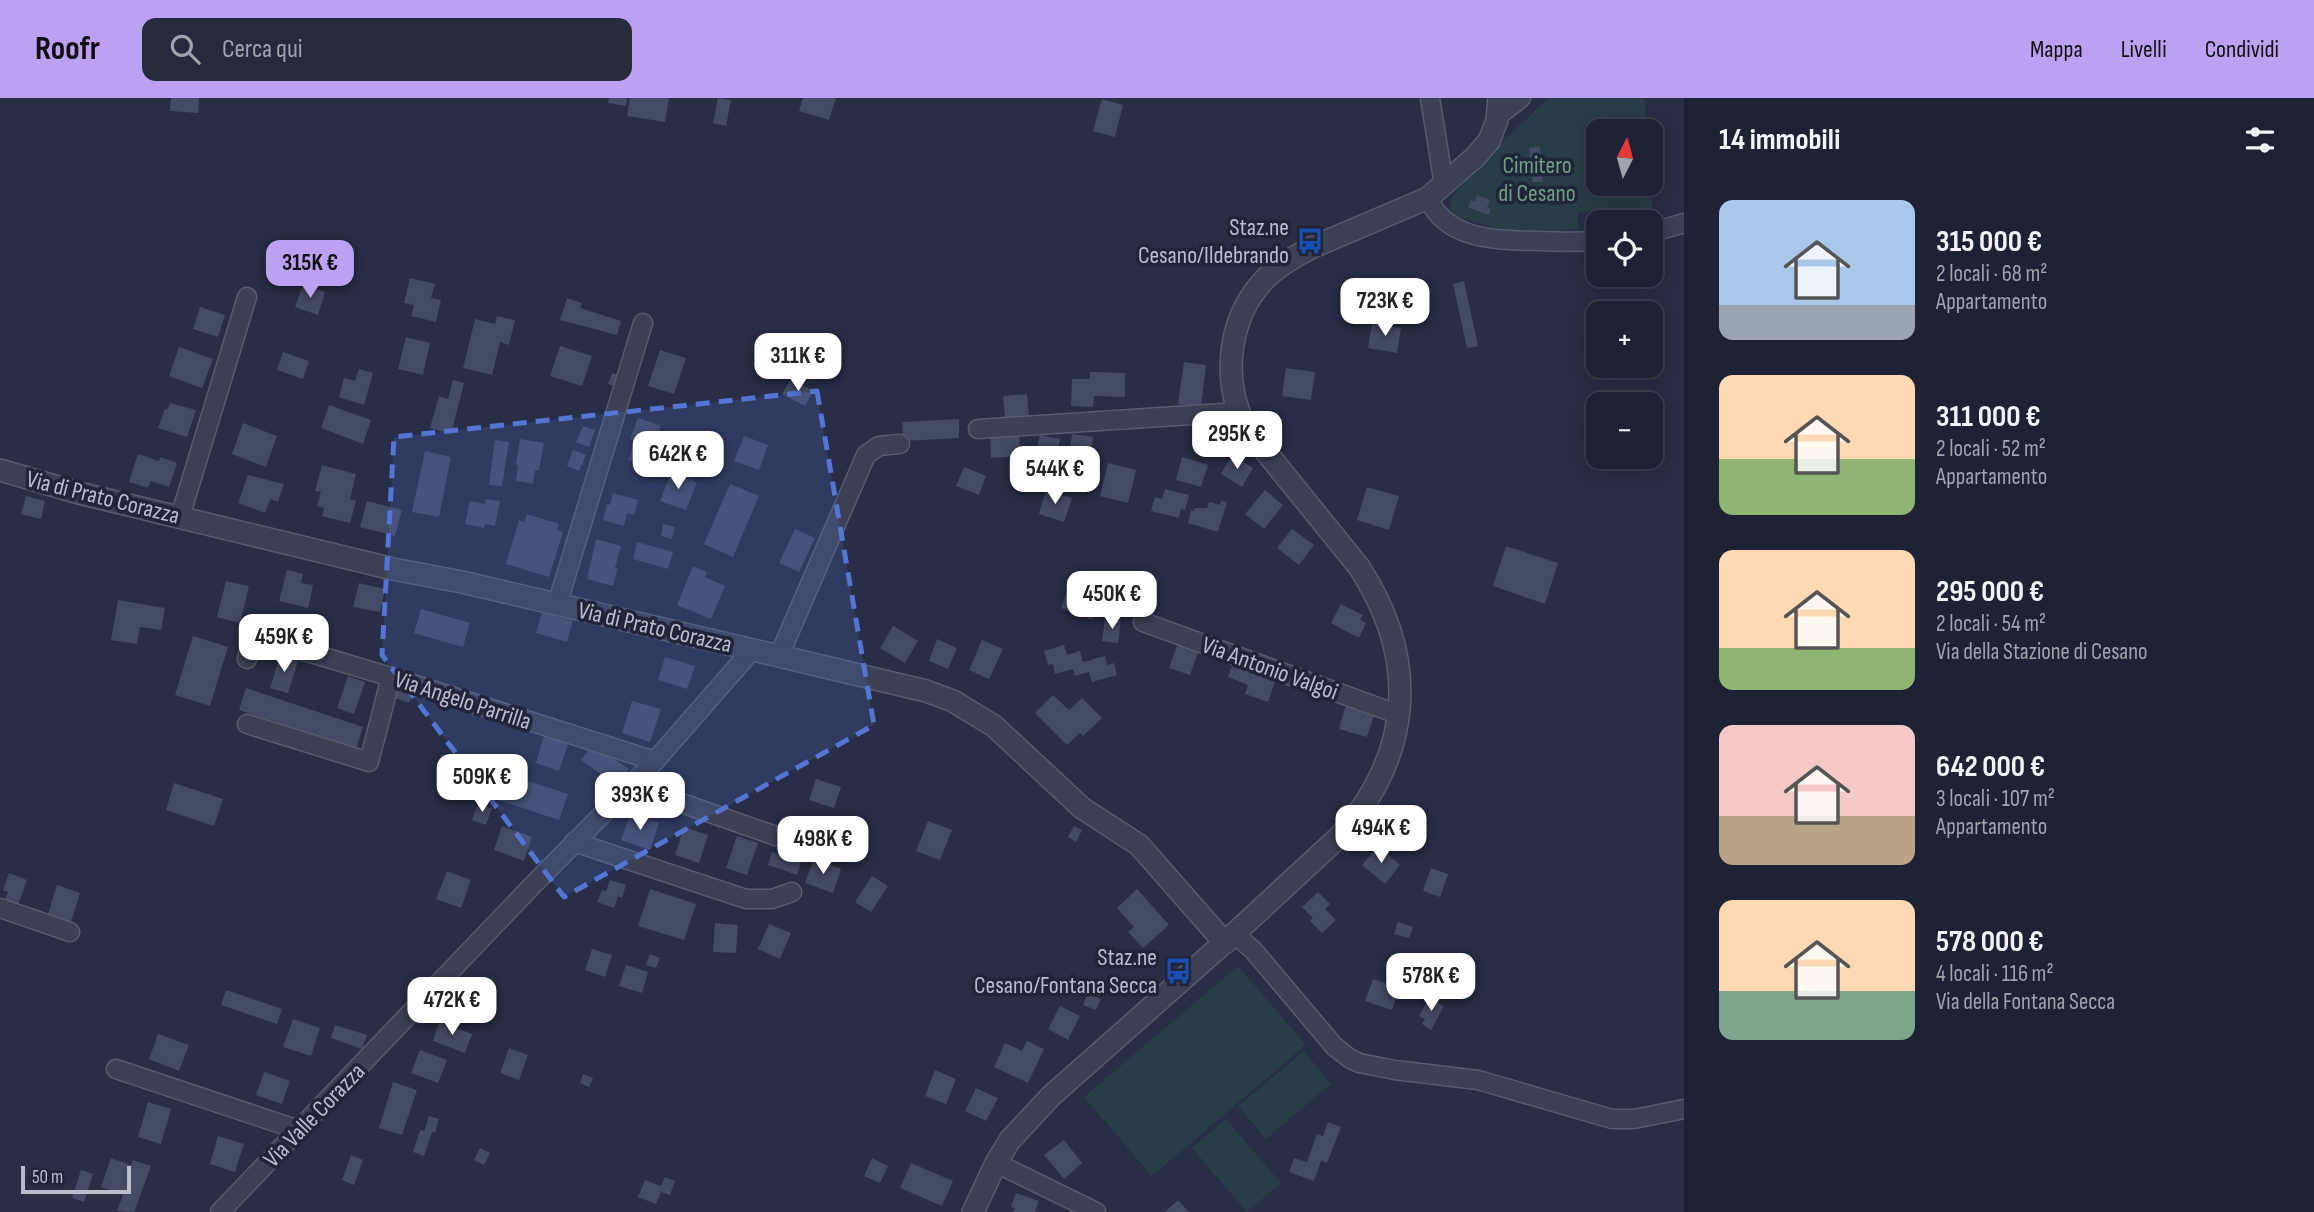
<!DOCTYPE html>
<html lang="it">
<head>
<meta charset="utf-8">
<style>
  :root { --surface:#1d2234; --page:#252a3c; --text:#f1f3f6; --muted:#a0a4ac; --line:#3b3f4f; --accent:#bca0f2 }
  body { margin:0; font-family:"Sofia Sans Condensed",sans-serif; background:var(--page); color:var(--text); height:100vh; display:flex; flex-direction:column; font-size:26px; white-space:nowrap }
  * { box-sizing:border-box; margin:0 }
  p { font-size:23px; color:var(--muted) }
  .icon { flex:none; width:38px; height:38px; fill:none; stroke:currentColor; stroke-width:2; stroke-linecap:round; stroke-linejoin:round }
  .map { position:relative; flex:1; overflow:hidden }
  .side { display:flex; flex-direction:column; background:var(--surface); width:630px }
  .side>* { flex:none }
  .needle { width:46px; rotate:6deg }
  .controls { position:absolute; left:1586px; top:21px; display:grid; gap:14px }
  .controls a { display:grid; place-items:center; width:77px; height:77px; border-radius:14px; background:var(--surface); box-shadow:0 4px 18px #0003,0 0 0 2px var(--line); font-size:35px }
  .scale { position:absolute; left:21px; bottom:18px; width:110px; box-sizing:border-box; padding-left:7px; border:4px solid #b9bdce; border-top:0; font-size:19px; line-height:24px; white-space:nowrap; color:#b9bdce; -webkit-text-stroke:5px #20253a; paint-order:stroke }
  .price { position:absolute; translate:-50% -60px; padding:0 16px; border-radius:14px; background:#fff; color:#222; font-size:23px; line-height:46px; filter:drop-shadow(0 2px 4px #0008) }
  .price::after { content:''; position:absolute; left:50%; top:42px; width:21px; height:16px; margin-left:-10px; background:inherit; clip-path:polygon(0 0,100% 0,50% 100%) }
  .price.on { background:var(--accent); color:#111 }
  ul { padding:0; list-style:none }
  li { display:flex; align-items:center; gap:21px; height:175px; padding:0 35px }
  li span { display:grid; place-items:center; flex:none; width:196px; height:140px; border-radius:14px; color:#555 }
  li>.icon { margin-inline-start:auto }
  span .icon { width:84px; height:84px; fill:#fffc; stroke-width:1 }
  li b { font-size:30px }
  h2 { display:flex; justify-content:space-between; align-items:center; height:84px; padding:0 35px; font-size:30px }
  header { display:flex; align-items:center; gap:42px; box-sizing:border-box; height:98px; padding:0 35px; background:var(--accent); color:#111 }
  header strong { font-size:33px }
  nav { display:flex; gap:38px; margin-inline-start:auto; font-size:24px }
  .search { width:490px; height:63px; background:var(--page); display:flex; align-items:center; gap:18px; box-sizing:border-box; padding:0 24px; border-radius:14px; color:var(--muted); font-size:26px }
  main { display:flex; flex:1; min-height:0 }
  .map>svg:first-child { display:block }
  .green { fill:#293d46 }
  .building { fill:#444b65 }
  .lines { fill:none; stroke-linecap:round; stroke-linejoin:round }
  .minor-casing { stroke:#575c6f; stroke-width:21 }
  .tertiary-casing { stroke:#575c6f; stroke-width:24 }
  .minor { stroke:#3c4155; stroke-width:18 }
  .tertiary { stroke:#3c4155; stroke-width:21 }
  .marked { fill:#5475d4; fill-opacity:0.2; stroke:#5475d4; stroke-width:5; stroke-dasharray:14 9; stroke-linejoin:round }
  .labels { text-anchor:middle; stroke-width:7; stroke-linejoin:round; paint-order:stroke }
  .park-label { font-size:24px; fill:#709f84; stroke:#20253a }
  .poi-label { font-size:24px; fill:#b9bdce; stroke:#20253a; text-anchor:end }
  .street-label { font-size:24px; fill:#b9bdce; stroke:#20253a }
</style>
</head>
<body>
<header>
<strong>Roofr</strong>
<div class="search"><svg class="icon" aria-label="search" viewBox="0 0 24 24"><circle cx="10" cy="10" r="6"/><path d="M15 15l6 6"/></svg>Cerca qui</div>
<nav><a>Mappa</a><a>Livelli</a><a>Condividi</a></nav>
</header>
<main>
<div class="map">
<svg width="1684" height="1114" viewBox="0 0 1684 1114">
  <rect width="100%" height="100%" fill="#272e45"/>
  <g class="green">
    <polygon points="1549,0 1644,0 1646,33 1598,33 1598,86 1650,86 1650,51 1660,64 1658,84 1652,93 1652,110 1578,114 1578,131 1543,134 1495,130 1455,118 1449,107 1451,100 1493,52"/>
    <polygon points="1238,868 1306,947 1152,1078 1084,999"/>
    <polygon points="1304,953 1331,986 1266,1041 1238,1008"/>
    <polygon points="1226,1021 1281,1085 1247,1114 1192,1050"/>
  </g>
  <g class="building">
    <polygon points="171,0 199,0 198,15 170,13"/>
    <polygon points="609,0 627,0 626,8 608,5"/>
    <polygon points="630,0 669,0 665,24 627,18"/>
    <polygon points="718,0 731,2 726,28 713,25"/>
    <polygon points="803,0 836,0 829,22 799,13"/>
    <polygon points="1102,1 1123,7 1115,39 1093,33"/>
    <polygon points="1540,49 1543,84 1533,84 1529,50"/>
    <polygon points="1477,97 1490,102 1487,110 1491,111 1488,117 1468,109 1471,102 1475,104"/>
    <polygon points="410,180 435,186 431,200 441,202 436,224 411,218 414,207 404,205"/>
    <polygon points="1346,181 1368,182 1366,211 1344,210"/>
    <polygon points="1464,183 1478,248 1467,250 1453,186"/>
    <polygon points="303,187 325,194 318,217 295,209"/>
    <polygon points="567,200 582,205 580,210 621,223 617,237 560,222"/>
    <polygon points="200,209 225,217 218,239 193,231"/>
    <polygon points="497,218 515,222 509,247 500,244 492,277 463,270 475,221 495,226"/>
    <polygon points="1372,226 1401,230 1397,255 1368,250"/>
    <polygon points="406,239 430,245 423,277 398,271"/>
    <polygon points="560,248 592,258 582,288 550,278"/>
    <polygon points="179,249 213,261 202,290 169,278"/>
    <polygon points="660,252 686,260 674,296 648,288"/>
    <polygon points="283,254 309,263 303,281 277,272"/>
    <polygon points="1184,264 1206,267 1201,309 1178,306"/>
    <polygon points="1286,270 1315,274 1311,302 1282,298"/>
    <polygon points="359,271 373,275 364,307 339,299 344,280 355,283"/>
    <polygon points="1090,274 1125,275 1125,299 1094,298 1093,309 1071,308 1072,281 1090,281"/>
    <polygon points="612,275 624,279 620,290 608,286"/>
    <polygon points="791,281 813,293 805,308 782,296"/>
    <polygon points="453,282 464,285 451,336 430,330 439,298 448,301"/>
    <polygon points="1027,296 1029,319 1005,320 1003,298"/>
    <polygon points="170,305 196,312 187,339 158,330 165,311 167,312"/>
    <polygon points="329,307 371,322 363,346 321,330"/>
    <polygon points="638,320 661,328 654,347 658,348 651,369 628,362 635,342 630,341"/>
    <polygon points="959,321 959,340 903,343 902,324"/>
    <polygon points="243,325 277,338 266,369 232,356"/>
    <polygon points="583,328 595,332 589,349 576,344"/>
    <polygon points="1072,336 1093,339 1090,362 1069,359"/>
    <polygon points="1019,337 1021,358 991,360 990,339"/>
    <polygon points="1040,337 1060,341 1054,369 1034,365"/>
    <polygon points="744,338 768,347 759,372 734,363"/>
    <polygon points="520,341 544,345 539,372 535,372 533,386 516,383 518,367 516,367"/>
    <polygon points="495,342 509,344 502,388 489,387"/>
    <polygon points="573,352 586,357 579,373 567,368"/>
    <polygon points="425,353 451,359 439,419 412,414"/>
    <polygon points="138,356 159,363 160,359 177,365 169,389 151,383 148,390 129,384"/>
    <polygon points="1232,357 1253,370 1242,389 1221,376"/>
    <polygon points="1182,359 1208,367 1201,389 1176,382"/>
    <polygon points="1108,365 1136,372 1128,405 1100,398"/>
    <polygon points="322,367 356,376 350,401 356,403 350,425 322,418 324,410 317,408 321,394 315,393"/>
    <polygon points="964,369 986,378 979,397 956,388"/>
    <polygon points="671,374 697,384 686,412 660,403"/>
    <polygon points="248,377 284,386 278,404 270,401 265,415 238,405"/>
    <polygon points="730,386 759,398 733,459 704,446"/>
    <polygon points="1367,389 1399,398 1389,432 1357,422"/>
    <polygon points="1165,391 1189,397 1185,412 1181,411 1179,420 1151,413 1155,399 1162,401"/>
    <polygon points="1046,392 1072,400 1064,424 1039,416"/>
    <polygon points="1265,392 1283,407 1264,431 1245,416"/>
    <polygon points="613,395 638,402 634,417 627,415 624,428 603,422 607,406 610,407"/>
    <polygon points="26,398 45,403 41,421 21,416"/>
    <polygon points="486,401 500,403 495,428 485,426 484,430 465,426 470,403 485,406"/>
    <polygon points="367,403 402,412 395,438 360,429"/>
    <polygon points="1221,403 1227,404 1218,434 1188,425 1191,412 1194,413 1195,410 1207,410 1209,404 1220,407"/>
    <polygon points="527,416 559,426 557,432 563,434 549,479 506,466 519,422 524,424"/>
    <polygon points="663,426 675,429 672,441 661,438"/>
    <polygon points="795,431 815,440 799,474 779,465"/>
    <polygon points="1292,431 1314,447 1299,467 1277,450"/>
    <polygon points="596,441 621,448 615,470 618,470 613,488 587,481"/>
    <polygon points="637,444 673,454 668,471 633,461"/>
    <polygon points="1506,448 1558,465 1545,506 1493,488"/>
    <polygon points="693,468 707,474 705,479 725,488 711,521 677,507"/>
    <polygon points="287,472 303,476 301,485 313,487 308,510 279,503"/>
    <polygon points="226,483 249,488 240,525 217,519"/>
    <polygon points="359,485 385,491 380,514 353,509"/>
    <polygon points="1070,487 1101,499 1092,522 1061,510"/>
    <polygon points="118,502 165,510 161,532 140,529 137,546 111,542"/>
    <polygon points="1341,506 1363,517 1360,522 1366,525 1359,540 1331,525"/>
    <polygon points="421,511 470,525 463,549 414,535"/>
    <polygon points="542,514 573,523 567,544 536,535"/>
    <polygon points="1105,521 1121,523 1118,545 1102,543"/>
    <polygon points="893,528 918,543 905,565 880,550"/>
    <polygon points="193,538 228,549 210,608 175,597"/>
    <polygon points="937,541 957,550 948,571 929,563"/>
    <polygon points="982,542 1003,551 989,581 969,572"/>
    <polygon points="1178,544 1199,551 1190,577 1169,570"/>
    <polygon points="1064,547 1067,557 1080,553 1083,564 1105,558 1107,567 1114,565 1117,577 1092,584 1089,574 1075,578 1073,571 1055,576 1053,566 1048,567 1044,553"/>
    <polygon points="280,558 298,563 288,595 270,590"/>
    <polygon points="665,559 695,568 687,591 658,582"/>
    <polygon points="1234,562 1276,581 1268,604 1245,596 1248,587 1228,579"/>
    <polygon points="348,578 365,584 354,616 337,610"/>
    <polygon points="397,586 414,592 409,605 392,599"/>
    <polygon points="246,590 363,629 356,651 239,612"/>
    <polygon points="1053,597 1069,612 1082,600 1102,620 1083,638 1080,635 1067,647 1035,615"/>
    <polygon points="632,603 661,611 650,644 622,635"/>
    <polygon points="1346,606 1375,614 1367,639 1339,631"/>
    <polygon points="544,638 568,646 559,673 536,665"/>
    <polygon points="593,646 629,671 617,688 581,662"/>
    <polygon points="473,665 568,696 559,722 464,691"/>
    <polygon points="816,681 841,689 834,710 809,702"/>
    <polygon points="174,685 223,701 214,728 166,712"/>
    <polygon points="478,706 492,710 486,727 472,722"/>
    <polygon points="631,715 659,725 650,752 621,742"/>
    <polygon points="928,723 952,732 940,762 916,753"/>
    <polygon points="502,728 532,739 524,763 494,752"/>
    <polygon points="1074,728 1082,732 1076,744 1068,739"/>
    <polygon points="684,729 708,737 699,765 675,757"/>
    <polygon points="737,738 758,745 747,777 726,770"/>
    <polygon points="1378,748 1400,767 1385,786 1362,767"/>
    <polygon points="772,754 801,764 797,777 768,767"/>
    <polygon points="814,761 841,771 833,795 805,785"/>
    <polygon points="1431,770 1448,776 1440,799 1423,793"/>
    <polygon points="447,773 471,782 461,810 436,801"/>
    <polygon points="9,775 27,782 17,810 4,805 8,794 3,792"/>
    <polygon points="872,778 888,788 871,814 855,804"/>
    <polygon points="610,782 626,787 622,800 618,798 614,810 597,804 602,792 606,793"/>
    <polygon points="57,787 80,795 71,824 48,816"/>
    <polygon points="650,791 696,806 684,842 638,828"/>
    <polygon points="1137,791 1169,827 1143,850 1128,834 1134,829 1117,810"/>
    <polygon points="1318,794 1330,806 1325,811 1336,822 1322,835 1310,823 1313,820 1302,809"/>
    <polygon points="1398,824 1413,829 1409,840 1394,836"/>
    <polygon points="715,825 738,827 736,855 713,854"/>
    <polygon points="769,826 791,835 780,861 758,851"/>
    <polygon points="592,851 612,857 605,879 585,872"/>
    <polygon points="650,856 660,860 656,870 646,867"/>
    <polygon points="626,867 648,874 642,895 619,888"/>
    <polygon points="1373,881 1399,890 1392,912 1365,903"/>
    <polygon points="226,892 282,911 277,926 221,907"/>
    <polygon points="1088,896 1101,901 1096,912 1083,907"/>
    <polygon points="1429,900 1444,908 1431,932 1422,926 1425,921 1419,918"/>
    <polygon points="1060,908 1080,918 1068,942 1048,931"/>
    <polygon points="293,921 320,930 311,958 283,949"/>
    <polygon points="439,924 472,936 465,955 433,943"/>
    <polygon points="335,927 367,937 362,951 331,940"/>
    <polygon points="158,936 189,947 179,973 149,961"/>
    <polygon points="1027,943 1044,951 1028,985 994,969 1005,945 1022,953"/>
    <polygon points="509,950 528,957 519,982 500,975"/>
    <polygon points="420,952 447,962 438,985 411,975"/>
    <polygon points="935,972 956,981 946,1006 925,998"/>
    <polygon points="264,974 290,983 282,1006 256,997"/>
    <polygon points="583,976 593,980 589,989 580,985"/>
    <polygon points="393,984 417,992 402,1037 379,1030"/>
    <polygon points="976,990 998,1000 986,1023 965,1013"/>
    <polygon points="148,1004 171,1011 161,1046 138,1039"/>
    <polygon points="429,1018 439,1021 435,1035 432,1034 424,1058 413,1054 420,1032 424,1033"/>
    <polygon points="1328,1024 1341,1029 1327,1065 1321,1063 1314,1083 1289,1074 1294,1060 1307,1064 1317,1036 1323,1038"/>
    <polygon points="218,1038 244,1046 235,1074 210,1066"/>
    <polygon points="1064,1042 1082,1065 1064,1081 1044,1057"/>
    <polygon points="480,1050 490,1055 484,1067 474,1062"/>
    <polygon points="351,1057 363,1062 354,1087 342,1082"/>
    <polygon points="111,1060 131,1067 133,1062 151,1068 134,1114 117,1113 123,1097 101,1089"/>
    <polygon points="872,1060 888,1068 880,1085 864,1078"/>
    <polygon points="911,1065 953,1083 942,1108 900,1090"/>
    <polygon points="81,1072 93,1076 84,1104 72,1100"/>
    <polygon points="665,1079 675,1083 670,1097 661,1094 656,1106 638,1099 645,1082 661,1088"/>
    <polygon points="1016,1095 1039,1103 1035,1114 1013,1114 1015,1110 1011,1109"/>
    <polygon points="1178,1102 1189,1114 1165,1114"/>
  </g>
  <g class="lines">
    <g class="minor-casing">
      <g id="minor">
        <polyline points="1430,0 1444,87"/>
        <polyline points="1498,18 1521,0"/>
        <path d="M1428 100C1447 143 1498 142 1538 143 1558 144 1578 144 1598 143"/>
        <polyline points="1650,135 1684,125"/>
        <polyline points="978,331 1238,314"/>
        <polyline points="180,419 247,199"/>
        <polyline points="557,507 643,225"/>
        <polyline points="1143,524 1397,616"/>
        <polyline points="779,558 866,357 879,348 900,346"/>
        <polyline points="247,561 254,538 391,579 655,663"/>
        <polyline points="247,626 369,664 391,579"/>
        <polyline points="630,687 776,738"/>
        <polyline points="574,744 746,801 772,801 792,794"/>
        <polyline points="0,810 70,834"/>
        <polyline points="1234,836 1253,852 1334,948 1349,960 1359,965 1395,972 1478,982 1612,1021 1634,1021 1684,1011"/>
        <polyline points="116,971 299,1032"/>
        <polyline points="996,1065 1096,1114"/>
        <polyline points="220,1114 529,791 655,663 752,552"/>
      </g>
    </g>
    <g class="tertiary-casing">
      <g id="tertiary">
        <polyline points="0,372 79,395 393,471 462,484 779,558 926,593 953,603 994,628 1082,710 1139,747 1225,845"/>
        <path d="M973 1114 996 1065 1010 1042 1051 998 1234 836 1341 737C1413 654 1419 561 1359 469L1245 328C1221 280 1228 217 1268 178 1281 166 1297 157 1313 149L1428 100 1475 59 1489 43 1497 22 1499 0"/>
      </g>
    </g>
    <use href="#minor" class="minor"/>
    <use href="#tertiary" class="tertiary"/>
  </g>
  <path class="marked" d="M817 293 874 627 564 799 382 557 394 339Z"/>
  <defs>
    <g id="bus-bare" transform="scale(2.1)"><path d="M-5-6H5V4H4V6H2V4H-2V6H-4V4H-5ZM-3.5-4V0h7V-4ZM-3.5 1.2v1.5H-2V1.2ZM2 1.2v1.5H3.5V1.2Z" fill="#1a4fb4" stroke="#20253a" stroke-width="2.5" paint-order="stroke"/></g>
  </defs>
  <g fill-rule="evenodd">
    <use href="#bus-bare" x="1310" y="143"/>
    <use href="#bus-bare" x="1178" y="873"/>
  </g>
  <g class="labels">
    <g class="park-label">
      <text x="1537" y="75">Cimitero<tspan x="1537" dy="28">di Cesano</tspan></text>
    </g>
    <g class="poi-label">
      <text x="1289" y="137">Staz.ne<tspan x="1289" dy="28">Cesano/Ildebrando</tspan></text>
      <text x="1157" y="867">Staz.ne<tspan x="1157" dy="28">Cesano/Fontana Secca</tspan></text>
    </g>
    <g class="street-label">
      <text transform="translate(103 399) rotate(14)" y="8">Via di Prato Corazza</text>
      <text transform="translate(655 529) rotate(13)" y="8">Via di Prato Corazza</text>
      <text transform="translate(1270 570) rotate(20)" y="8">Via Antonio Valgoi</text>
      <text transform="translate(463 602) rotate(18)" y="8">Via Angelo Parrilla</text>
      <text transform="translate(314 1017) rotate(-46)" y="8">Via Valle Corazza</text>
    </g>
  </g>
</svg>
<div class="controls">
<a><svg class="needle" viewBox="-14 -14 28 28"><path d="M0-13l5 13h-10z" fill="#e53935"/><path d="M0 13l5-13h-10z" fill="#a0a4ac"/></svg></a>
<a><svg class="icon" aria-label="locate" viewBox="0 0 24 24"><circle cx="12" cy="12" r="6"/><path d="M12 2v4M12 18v4M2 12h4M18 12h4"/></svg></a>
<a>+</a>
<a>−</a>
</div>
<div class="scale">50 m</div>
<b class="price on" style="left:310px;top:202px">315K €</b>
<b class="price" style="left:1385px;top:240px">723K €</b>
<b class="price" style="left:798px;top:295px">311K €</b>
<b class="price" style="left:1237px;top:373px">295K €</b>
<b class="price" style="left:678px;top:393px">642K €</b>
<b class="price" style="left:1055px;top:408px">544K €</b>
<b class="price" style="left:1112px;top:533px">450K €</b>
<b class="price" style="left:284px;top:576px">459K €</b>
<b class="price" style="left:482px;top:716px">509K €</b>
<b class="price" style="left:640px;top:734px">393K €</b>
<b class="price" style="left:1381px;top:767px">494K €</b>
<b class="price" style="left:823px;top:778px">498K €</b>
<b class="price" style="left:1431px;top:915px">578K €</b>
<b class="price" style="left:452px;top:939px">472K €</b>
</div>
<section class="side">
<h2>14 immobili<svg class="icon" aria-label="filters" viewBox="0 0 24 24"><path d="M4 7h16M4 17h16"/><circle cx="9" cy="7" r="2"/><circle cx="15" cy="17" r="2"/></svg></h2>
<ul>
<li><span style="background:linear-gradient(#a9c7e8 75%,#9aa5b1 0)"><svg class="icon" aria-label="home" viewBox="0 0 24 24"><path d="M3 11l9-7 9 7M6 9v11h12V9"/></svg></span><div><b>315 000 €</b><p>2 locali · 68 m²</p><p>Appartamento</p></div></li>
<li><span style="background:linear-gradient(#ffd9b3 60%,#8fb573 0)"><svg class="icon" aria-label="home" viewBox="0 0 24 24"><path d="M3 11l9-7 9 7M6 9v11h12V9"/></svg></span><div><b>311 000 €</b><p>2 locali · 52 m²</p><p>Appartamento</p></div></li>
<li><span style="background:linear-gradient(#ffd9b3 70%,#8fb573 0)"><svg class="icon" aria-label="home" viewBox="0 0 24 24"><path d="M3 11l9-7 9 7M6 9v11h12V9"/></svg></span><div><b>295 000 €</b><p>2 locali · 54 m²</p><p>Via della Stazione di Cesano</p></div></li>
<li><span style="background:linear-gradient(#f6c9c9 65%,#b9a48a 0)"><svg class="icon" aria-label="home" viewBox="0 0 24 24"><path d="M3 11l9-7 9 7M6 9v11h12V9"/></svg></span><div><b>642 000 €</b><p>3 locali · 107 m²</p><p>Appartamento</p></div></li>
<li><span style="background:linear-gradient(#ffd9b3 65%,#7fa58c 0)"><svg class="icon" aria-label="home" viewBox="0 0 24 24"><path d="M3 11l9-7 9 7M6 9v11h12V9"/></svg></span><div><b>578 000 €</b><p>4 locali · 116 m²</p><p>Via della Fontana Secca</p></div></li>
</ul>
</section>
</main>
</body>
</html>
